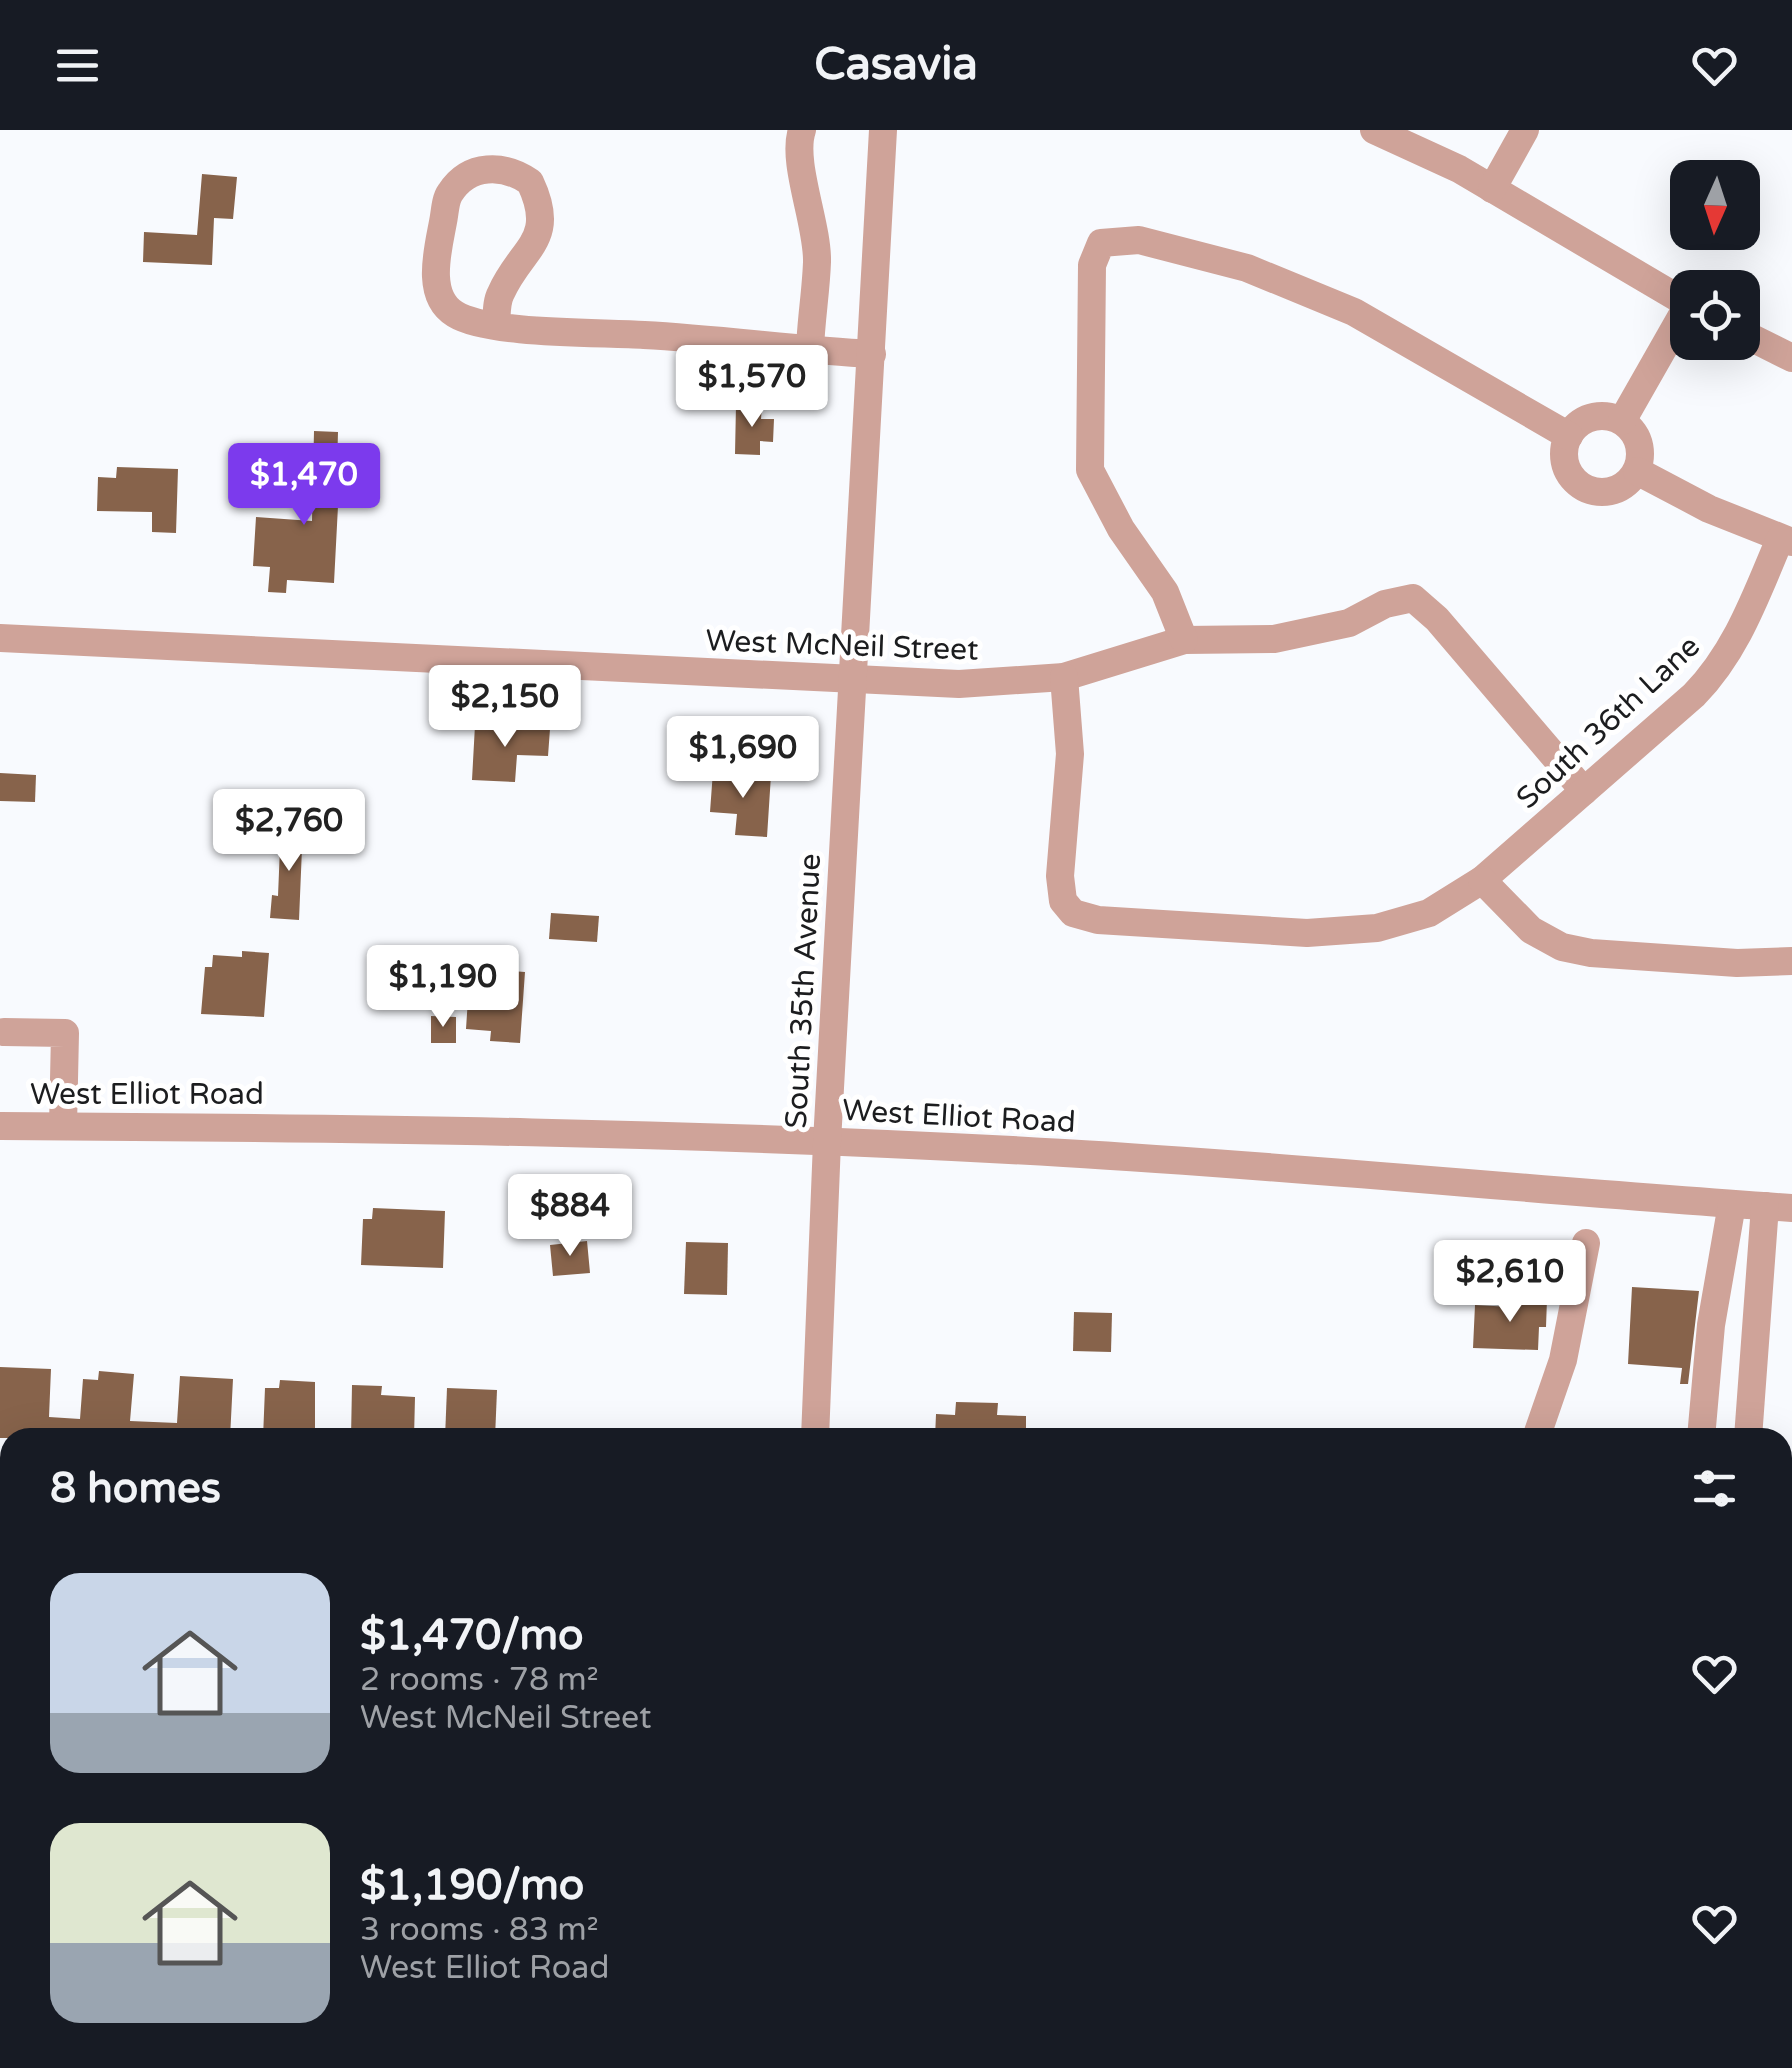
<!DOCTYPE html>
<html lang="en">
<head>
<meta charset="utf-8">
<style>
  :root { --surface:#171b24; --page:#20242c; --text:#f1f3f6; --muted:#9ea1a6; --accent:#7c3aed }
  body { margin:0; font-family:"Varela Round",sans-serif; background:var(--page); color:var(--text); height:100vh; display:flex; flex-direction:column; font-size:38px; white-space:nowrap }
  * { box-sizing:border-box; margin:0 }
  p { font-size:32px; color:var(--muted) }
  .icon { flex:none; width:55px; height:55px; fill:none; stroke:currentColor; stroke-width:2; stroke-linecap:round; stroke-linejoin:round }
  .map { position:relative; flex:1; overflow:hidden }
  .details { position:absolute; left:0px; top:1298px; width:1792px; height:642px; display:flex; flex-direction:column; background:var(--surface); border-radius:30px 30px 0 0; box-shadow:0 10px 40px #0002 }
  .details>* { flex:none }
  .needle { width:65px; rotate:183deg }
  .buttons { position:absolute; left:1670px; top:30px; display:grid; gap:20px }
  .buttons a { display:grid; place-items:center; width:90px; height:90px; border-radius:20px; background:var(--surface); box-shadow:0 10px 40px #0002; font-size:50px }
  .price { position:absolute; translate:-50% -85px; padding:0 22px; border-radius:10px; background:#fff; color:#222; font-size:32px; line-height:65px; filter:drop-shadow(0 2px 5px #0008) }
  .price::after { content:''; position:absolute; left:50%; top:60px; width:30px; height:22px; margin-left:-15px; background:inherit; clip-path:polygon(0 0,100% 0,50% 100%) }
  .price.active { background:var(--accent); color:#fff }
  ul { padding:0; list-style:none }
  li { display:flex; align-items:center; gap:30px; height:250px; padding:0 50px }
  li span { display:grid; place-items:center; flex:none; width:280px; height:200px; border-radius:30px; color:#555 }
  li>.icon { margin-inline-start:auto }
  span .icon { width:120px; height:120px; fill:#fffc; stroke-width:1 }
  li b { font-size:42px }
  h2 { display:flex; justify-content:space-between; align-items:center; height:120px; padding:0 50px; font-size:42px }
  header { display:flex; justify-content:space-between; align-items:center; height:130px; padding:0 50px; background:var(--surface); font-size:45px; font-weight:700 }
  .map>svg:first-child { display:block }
  .building { fill:#87634b }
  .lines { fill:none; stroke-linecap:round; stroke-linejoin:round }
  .path { stroke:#b4b6b9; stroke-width:4; stroke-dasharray:8 8; stroke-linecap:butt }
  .minor { stroke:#cfa399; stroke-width:28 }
  .labels { text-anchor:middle; stroke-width:10; stroke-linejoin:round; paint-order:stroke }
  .street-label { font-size:30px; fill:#1c1d1f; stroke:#fff }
</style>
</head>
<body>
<header><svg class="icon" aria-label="menu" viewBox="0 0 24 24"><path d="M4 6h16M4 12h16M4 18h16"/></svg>Casavia<svg class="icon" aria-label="heart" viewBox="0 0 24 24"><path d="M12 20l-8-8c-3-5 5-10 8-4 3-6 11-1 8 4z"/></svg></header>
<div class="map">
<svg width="1792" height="1938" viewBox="0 0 1792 1938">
  <rect width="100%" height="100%" fill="#f8fafe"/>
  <g class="building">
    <polygon points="202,44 237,47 233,89 214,88 212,135 143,132 144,102 197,105"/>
    <polygon points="736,275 762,276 761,289 774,289 773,312 760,311 760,325 735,324"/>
    <polygon points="314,301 338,302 336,375 338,376 334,453 287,450 286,463 268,462 270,437 253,436 256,387 312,391"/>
    <polygon points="117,337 178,339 176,403 152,402 152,382 97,381 98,347 116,348"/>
    <polygon points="475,595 550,599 548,626 517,625 515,652 472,650"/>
    <polygon points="713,641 771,645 767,707 735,705 737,684 710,682"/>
    <polygon points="0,643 36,645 35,672 0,671"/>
    <polygon points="281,693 303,694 299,790 270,788 272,765 278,766"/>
    <polygon points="551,783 599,786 597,812 549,809"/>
    <polygon points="242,821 269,823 264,887 201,884 205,837 212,837 213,825 242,827"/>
    <polygon points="470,838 525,842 520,913 490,911 491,901 466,899"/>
    <polygon points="431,886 456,887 456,913 431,913"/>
    <polygon points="373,1078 445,1081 443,1138 361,1135 363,1089 372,1089"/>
    <polygon points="587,1111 590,1143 553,1146 550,1115"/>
    <polygon points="686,1112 728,1113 727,1165 684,1164"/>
    <polygon points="1632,1157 1699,1161 1688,1254 1680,1254 1682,1238 1628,1234"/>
    <polygon points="1513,1167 1547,1169 1546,1197 1539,1197 1538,1220 1473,1218 1475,1175 1512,1177"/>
    <polygon points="1074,1182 1112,1183 1111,1222 1073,1221"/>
    <polygon points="0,1237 51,1239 49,1287 80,1289 83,1249 98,1250 99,1241 134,1244 130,1291 177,1293 180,1246 233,1249 230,1308 0,1308"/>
    <polygon points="280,1250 315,1252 315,1308 263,1308 265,1258 279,1258"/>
    <polygon points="352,1255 382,1256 381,1265 415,1267 414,1308 351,1308"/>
    <polygon points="447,1258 497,1260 495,1308 445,1308"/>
    <polygon points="956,1272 998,1273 997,1285 1026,1286 1026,1308 935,1308 936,1284 955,1285"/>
  </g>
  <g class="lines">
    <polyline class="path" points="1291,1938 1294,1930"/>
    <g class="minor">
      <path d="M802 0C791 32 818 94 817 132 816 161 811 190 810 219"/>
      <polyline points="1374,0 1459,39 1688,174"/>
      <polyline points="1492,59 1525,0"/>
      <path d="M496 195C497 185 496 172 501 163 521 117 558 111 530 52 504 34 469 33 450 63 445 70 445 83 443 92 438 119 425 166 455 184 489 205 600 202 644 205 720 209 796 220 872 224"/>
      <polyline points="1742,203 1792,228"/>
      <circle cx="1602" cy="324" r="38"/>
      <polyline points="1622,291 1688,175"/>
      <polyline points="1637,341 1709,379 1792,412"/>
      <polyline points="0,508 959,554 1064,547 1184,510 1274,509 1349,493 1385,474 1413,468 1437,489 1584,661"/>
      <polyline points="1184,510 1165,462 1121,399 1090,340 1092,135 1101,113 1139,110 1247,138 1354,182 1569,306"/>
      <path d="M1064 547 1070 624 1060 746 1063 771 1073 783 1098 790 1307 803 1377 798 1429 783 1482 750 1694 565C1737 521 1756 465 1780 409"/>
      <polyline points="1482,750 1531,800 1562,817 1591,823 1737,833 1792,831"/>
      <polyline points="4,902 65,903 63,996"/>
      <path d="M0 996C354 998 710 1002 1064 1023 1307 1037 1549 1062 1792 1078"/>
      <polyline points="815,1308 827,1012 883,0"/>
      <polyline points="1536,1308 1563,1230 1586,1113"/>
      <polyline points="1701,1308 1711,1195 1732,1074"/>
      <polyline points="1748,1308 1765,1076"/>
      <polyline points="0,1378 10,1379"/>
      <polyline points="1782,1428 1792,1428"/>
      <polyline points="0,1696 10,1673"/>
      <polyline points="172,1938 172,1930"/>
      <polyline points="476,1938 477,1930"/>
      <polyline points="781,1938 782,1930"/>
      <polyline points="959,1938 959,1930"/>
    </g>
  </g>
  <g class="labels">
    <g class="street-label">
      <text transform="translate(842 515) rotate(2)" y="10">West McNeil Street</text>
      <text transform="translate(1608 592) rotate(-43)" y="10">South 36th Lane</text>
      <text transform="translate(803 861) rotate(-87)" y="10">South 35th Avenue</text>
      <text x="147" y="974">West Elliot Road</text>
      <text transform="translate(959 986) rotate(3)" y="10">West Elliot Road</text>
    </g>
  </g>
</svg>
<div class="buttons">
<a><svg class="needle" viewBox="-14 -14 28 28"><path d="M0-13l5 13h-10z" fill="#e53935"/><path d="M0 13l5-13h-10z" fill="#9ea1a6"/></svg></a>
<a><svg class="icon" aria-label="locate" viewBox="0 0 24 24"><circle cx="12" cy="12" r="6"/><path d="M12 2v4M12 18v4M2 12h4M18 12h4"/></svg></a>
</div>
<b class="price" style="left:752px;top:300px">$1,570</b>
<b class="price active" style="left:304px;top:398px">$1,470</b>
<b class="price" style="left:505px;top:620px">$2,150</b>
<b class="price" style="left:743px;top:671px">$1,690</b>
<b class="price" style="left:289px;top:744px">$2,760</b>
<b class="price" style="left:443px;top:900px">$1,190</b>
<b class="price" style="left:570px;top:1129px">$884</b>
<b class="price" style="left:1510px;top:1195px">$2,610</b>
<section class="details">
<h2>8 homes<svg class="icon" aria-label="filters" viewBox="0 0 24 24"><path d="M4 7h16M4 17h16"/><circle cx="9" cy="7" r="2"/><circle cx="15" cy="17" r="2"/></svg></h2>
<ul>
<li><span style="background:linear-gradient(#c9d6e8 70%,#9aa5b1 0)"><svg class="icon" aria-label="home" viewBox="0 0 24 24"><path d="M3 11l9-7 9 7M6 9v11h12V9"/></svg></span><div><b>$1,470/mo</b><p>2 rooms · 78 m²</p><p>West McNeil Street</p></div><svg class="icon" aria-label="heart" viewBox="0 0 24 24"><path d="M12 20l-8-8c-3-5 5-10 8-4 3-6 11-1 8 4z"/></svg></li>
<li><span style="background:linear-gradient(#dfe7d0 60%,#9aa5b1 0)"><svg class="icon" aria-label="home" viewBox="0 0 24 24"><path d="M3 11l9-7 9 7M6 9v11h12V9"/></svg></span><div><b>$1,190/mo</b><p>3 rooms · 83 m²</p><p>West Elliot Road</p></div><svg class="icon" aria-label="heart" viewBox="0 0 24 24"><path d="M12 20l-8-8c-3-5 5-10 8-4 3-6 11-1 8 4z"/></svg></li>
</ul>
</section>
</div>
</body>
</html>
